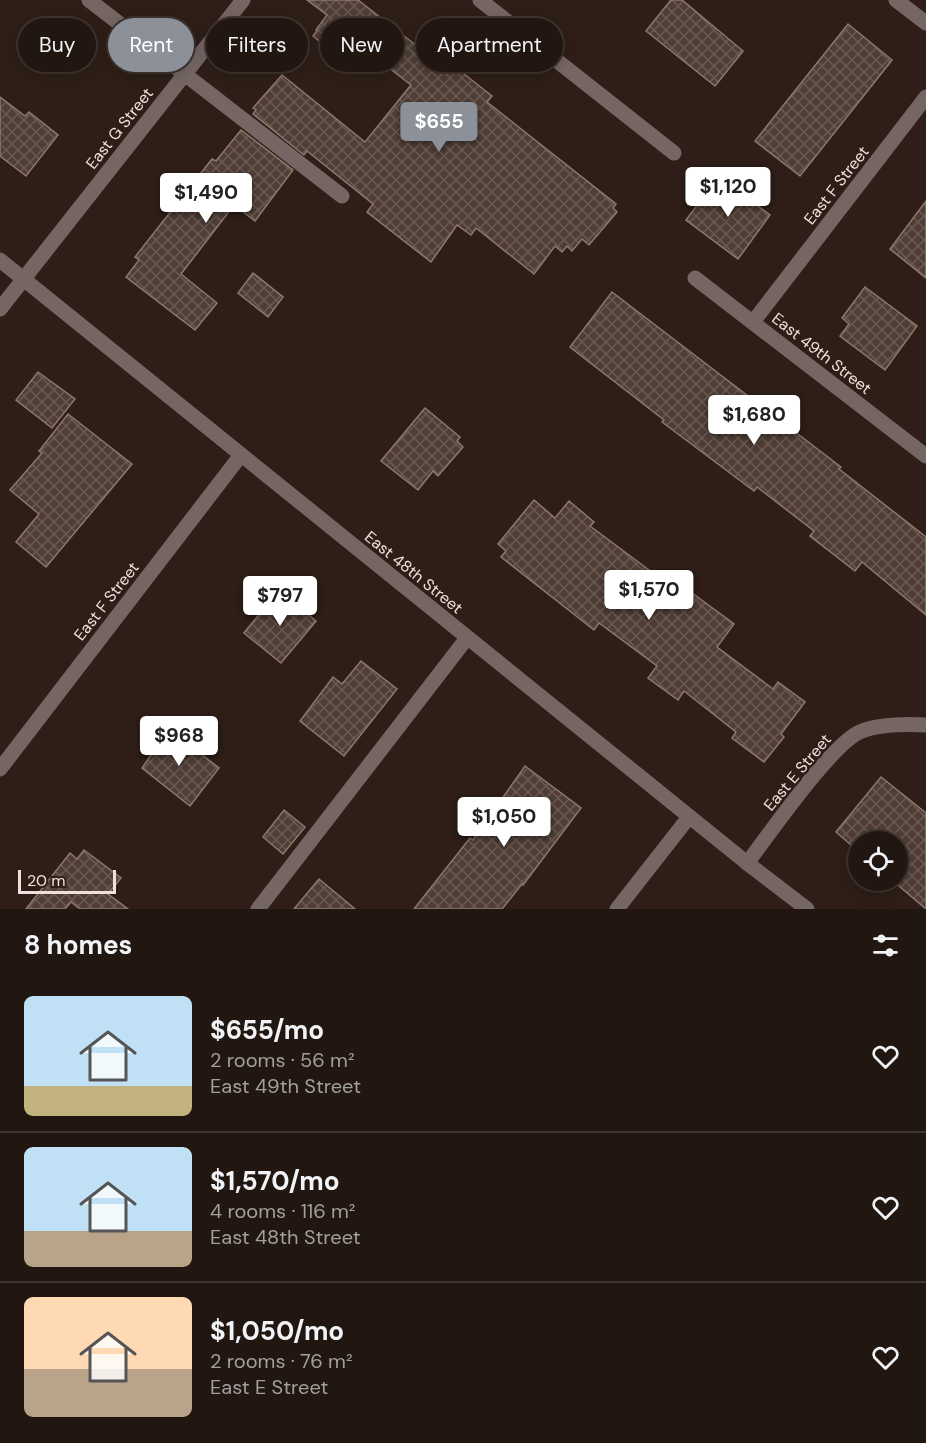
<!DOCTYPE html>
<html lang="en">
<head>
<meta charset="utf-8">
<style>
  :root { --surface:#221611; --page:#2a1f1a; --text:#f1f3f6; --muted:#a29f9f; --line:#3f3531; --accent:#8c9099 }
  body { margin:0; font-family:"DM Sans",sans-serif; background:var(--page); color:var(--text); height:100vh; display:flex; flex-direction:column; font-size:22px; white-space:nowrap }
  * { box-sizing:border-box; margin:0 }
  p { font-size:20px; color:var(--muted) }
  .icon { flex:none; width:33px; height:33px; fill:none; stroke:currentColor; stroke-width:2; stroke-linecap:round; stroke-linejoin:round }
  .map { position:relative; height:909px; overflow:hidden }
  .sheet { display:flex; flex-direction:column; background:var(--surface); flex:1 }
  .sheet>* { flex:none }
  .hud { position:absolute; left:18px; top:18px; width:600px; height:54px; display:flex; gap:12px }
  .buttons { position:absolute; left:848px; top:831px; display:grid; gap:12px }
  .buttons a { display:grid; place-items:center; width:60px; height:60px; border-radius:50%; background:var(--surface); box-shadow:0 3px 15px #0003,0 0 0 2px var(--line); font-size:30px }
  .scale { position:absolute; left:18px; bottom:15px; width:98px; box-sizing:border-box; padding-left:6px; border:3px solid #ece1dc; border-top:0; font-size:16px; line-height:21px; white-space:nowrap; color:#ece1dc; -webkit-text-stroke:4px #2e1e17; paint-order:stroke }
  .price { position:absolute; translate:-50% -51px; padding:0 14px; border-radius:6px; background:#fff; color:#222; font-size:20px; line-height:39px; filter:drop-shadow(0 2px 3px #0008) }
  .price::after { content:''; position:absolute; left:50%; top:36px; width:18px; height:14px; margin-left:-9px; background:inherit; clip-path:polygon(0 0,100% 0,50% 100%) }
  .price.active { background:var(--accent); color:#fff }
  ul { padding:0; list-style:none }
  li { display:flex; align-items:center; gap:18px; height:150px; padding:0 24px }
  li+li { border-top:2px solid var(--line) }
  li span { display:grid; place-items:center; flex:none; width:168px; height:120px; border-radius:9px; color:#555 }
  li>.icon { margin-inline-start:auto }
  span .icon { width:72px; height:72px; fill:#fffc; stroke-width:1 }
  li b { font-size:26px }
  h2 { display:flex; justify-content:space-between; align-items:center; height:72px; padding:0 24px; font-size:26px }
  .chip { padding:0 21px; border-radius:27px; background:var(--surface); box-shadow:0 3px 15px #0003,0 0 0 2px var(--line); font-size:21px; line-height:54px }
  .chip.active { background:var(--accent); color:#fff }
  .map>svg:first-child { display:block }
  .building { fill:url(#building-cross-hatch); stroke:#8c786f; stroke-width:1.5 }
  .lines { fill:none; stroke-linecap:round; stroke-linejoin:round }
  .minor { stroke:#756664; stroke-width:15 }
  .labels { text-anchor:middle; stroke-width:5; stroke-linejoin:round; paint-order:stroke }
  .street-label { font-size:16px; fill:#ece1dc; stroke:#2e1e17 }
</style>
</head>
<body>
<div class="map">
<svg width="926" height="909" viewBox="0 0 926 909">
  <defs>
    <pattern id="building-cross-hatch" width="8" height="8" patternUnits="userSpaceOnUse" patternTransform="scale(1.5)"><rect width="8" height="8" fill="#503e36"/><path d="M0 0l8 8M0 8l8-8" fill="none" stroke="#695a52"/></pattern>
  </defs>
  <rect width="100%" height="100%" fill="#2e1e17"/>
  <g class="building">
    <polygon points="307,0 358,0 440,64 444,58 492,96 487,102 616,204 613,208 617,212 589,245 582,239 572,251 567,246 562,252 555,246 534,274 476,228 471,235 457,225 431,262 367,212 373,204 307,151 304,155 253,114 256,110 253,108 282,75 365,142 411,85 357,43 343,60 319,41 313,36 317,31 316,30 327,15"/>
    <polygon points="671,0 682,0 743,51 715,86 646,31"/>
    <polygon points="848,24 892,60 800,176 755,141"/>
    <polygon points="0,97 25,116 29,112 58,135 26,176 0,156"/>
    <polygon points="241,130 293,170 255,221 234,205 181,274 217,303 195,330 126,277 139,260 135,257 212,159 216,161"/>
    <polygon points="719,176 770,215 738,259 686,220"/>
    <polygon points="926,201 926,278 890,249"/>
    <polygon points="253,273 283,297 268,317 238,293"/>
    <polygon points="865,287 917,326 885,370 840,336 849,324 842,318"/>
    <polygon points="612,292 841,467 839,469 926,537 926,615 862,562 855,571 810,536 814,531 757,487 754,491 662,422 664,420 570,347"/>
    <polygon points="38,372 75,399 52,428 16,400"/>
    <polygon points="425,408 460,437 457,441 463,447 438,476 433,471 418,490 381,461"/>
    <polygon points="68,414 132,464 46,567 16,542 39,514 10,490 42,453 39,451"/>
    <polygon points="534,500 555,518 569,501 594,522 590,526 684,596 688,590 734,624 717,647 773,689 778,682 805,702 781,734 784,737 764,762 732,738 736,732 684,691 678,700 648,678 657,666 599,623 594,630 501,557 506,551 498,544"/>
    <polygon points="278,590 316,621 281,663 244,633 261,612 260,611"/>
    <polygon points="361,661 397,689 344,756 300,721 333,677 342,684"/>
    <polygon points="160,729 177,742 181,738 219,768 190,806 142,768 151,755 145,749"/>
    <polygon points="525,766 581,808 523,885 522,884 502,909 414,909 470,838 473,840"/>
    <polygon points="881,777 926,813 926,909 892,880 897,880 897,842 858,842 858,851 836,832"/>
    <polygon points="284,810 305,827 283,854 263,837"/>
    <polygon points="84,850 121,878 108,894 128,909 80,909 71,902 65,909 26,909 70,853 77,859"/>
    <polygon points="319,879 355,909 294,909"/>
  </g>
  <g class="lines">
    <g class="minor">
      <polyline points="89,0 342,196"/>
      <polyline points="480,0 674,153"/>
      <polyline points="896,0 926,23"/>
      <polyline points="0,260 747,863 807,909"/>
      <polyline points="695,278 926,456"/>
      <polyline points="0,309 243,0"/>
      <polyline points="753,322 926,97"/>
      <polyline points="0,769 241,455"/>
      <path d="M747 863C769 835 833 741 862 731 881 724 905 724 926 725"/>
      <polyline points="258,909 467,638"/>
      <polyline points="617,909 689,817"/>
    </g>
  </g>
  <g class="labels">
    <g class="street-label">
      <text transform="translate(119 128) rotate(-52)" y="6">East G Street</text>
      <text transform="translate(836 185) rotate(-52)" y="6">East F Street</text>
      <text transform="translate(822 353) rotate(38)" y="6">East 49th Street</text>
      <text transform="translate(414 572) rotate(39)" y="6">East 48th Street</text>
      <text transform="translate(106 601) rotate(-52)" y="6">East F Street</text>
      <text transform="translate(797 772) rotate(-50)" y="6">East E Street</text>
    </g>
  </g>
</svg>
<div class="buttons">
<a><svg class="icon" aria-label="locate" viewBox="0 0 24 24"><circle cx="12" cy="12" r="6"/><path d="M12 2v4M12 18v4M2 12h4M18 12h4"/></svg></a>
</div>
<div class="scale">20 m</div>
<b class="price active" style="left:439px;top:153px">$655</b>
<b class="price" style="left:728px;top:218px">$1,120</b>
<b class="price" style="left:206px;top:224px">$1,490</b>
<b class="price" style="left:754px;top:446px">$1,680</b>
<b class="price" style="left:649px;top:621px">$1,570</b>
<b class="price" style="left:280px;top:627px">$797</b>
<b class="price" style="left:179px;top:767px">$968</b>
<b class="price" style="left:504px;top:848px">$1,050</b>
<div class="hud">
<a class="chip">Buy</a>
<a class="chip active">Rent</a>
<a class="chip">Filters</a>
<a class="chip">New</a>
<a class="chip">Apartment</a>
</div>
</div>
<section class="sheet">
<h2>8 homes<svg class="icon" aria-label="filters" viewBox="0 0 24 24"><path d="M4 7h16M4 17h16"/><circle cx="9" cy="7" r="2"/><circle cx="15" cy="17" r="2"/></svg></h2>
<ul>
<li><span style="background:linear-gradient(#bfe0f5 75%,#c2b280 0)"><svg class="icon" aria-label="home" viewBox="0 0 24 24"><path d="M3 11l9-7 9 7M6 9v11h12V9"/></svg></span><div><b>$655/mo</b><p>2 rooms · 56 m²</p><p>East 49th Street</p></div><svg class="icon" aria-label="heart" viewBox="0 0 24 24"><path d="M12 20l-8-8c-3-5 5-10 8-4 3-6 11-1 8 4z"/></svg></li>
<li><span style="background:linear-gradient(#bfe0f5 70%,#b9a48a 0)"><svg class="icon" aria-label="home" viewBox="0 0 24 24"><path d="M3 11l9-7 9 7M6 9v11h12V9"/></svg></span><div><b>$1,570/mo</b><p>4 rooms · 116 m²</p><p>East 48th Street</p></div><svg class="icon" aria-label="heart" viewBox="0 0 24 24"><path d="M12 20l-8-8c-3-5 5-10 8-4 3-6 11-1 8 4z"/></svg></li>
<li><span style="background:linear-gradient(#ffd9b3 60%,#b9a48a 0)"><svg class="icon" aria-label="home" viewBox="0 0 24 24"><path d="M3 11l9-7 9 7M6 9v11h12V9"/></svg></span><div><b>$1,050/mo</b><p>2 rooms · 76 m²</p><p>East E Street</p></div><svg class="icon" aria-label="heart" viewBox="0 0 24 24"><path d="M12 20l-8-8c-3-5 5-10 8-4 3-6 11-1 8 4z"/></svg></li>
</ul>
</section>
</body>
</html>
